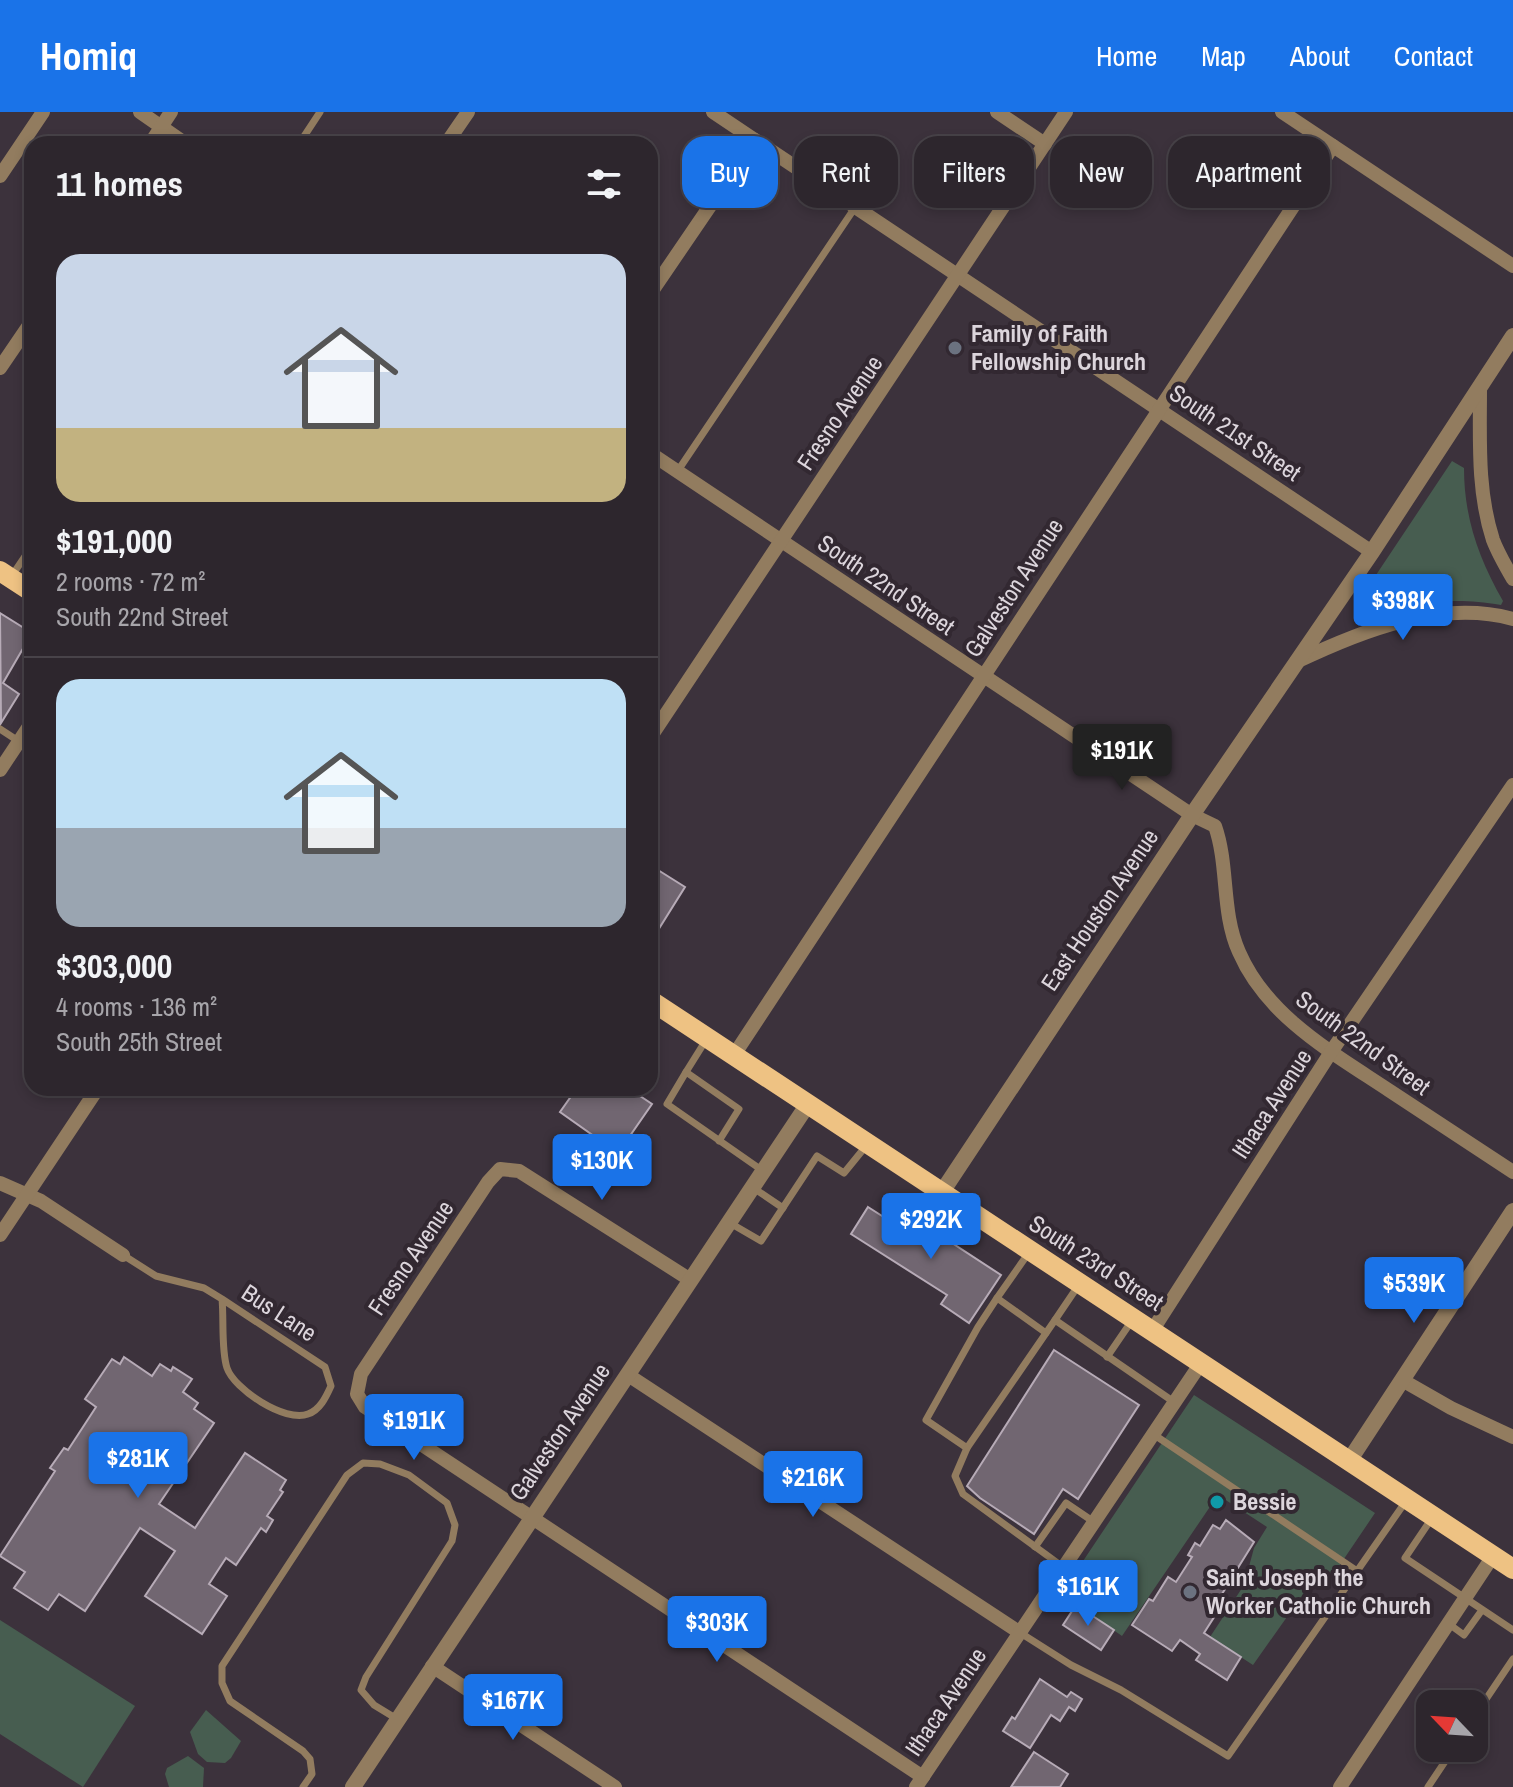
<!DOCTYPE html>
<html lang="en">
<head>
<meta charset="utf-8">
<style>
  :root { --surface:#2d262d; --page:#393239; --text:#f1f3f6; --muted:#a7a5aa; --line:#484349; --accent:#1a73e8 }
  body { margin:0; font-family:"Archivo Narrow",sans-serif; background:var(--page); color:var(--text); height:100vh; display:flex; flex-direction:column; font-size:30px; white-space:nowrap }
  * { box-sizing:border-box; margin:0 }
  p { font-size:26px; color:var(--muted) }
  .icon { flex:none; width:44px; height:44px; fill:none; stroke:currentColor; stroke-width:2; stroke-linecap:round; stroke-linejoin:round }
  .map { position:relative; flex:1; overflow:hidden }
  .drawer { position:absolute; left:24px; top:24px; width:634px; height:960px; display:flex; flex-direction:column; background:var(--surface); border-radius:24px; box-shadow:0 4px 12px #0003,0 0 0 2px var(--line) }
  .drawer>* { flex:none }
  .banner { position:absolute; left:682px; top:24px; width:710px; height:72px; display:flex; gap:16px }
  .needle { width:52px; rotate:295deg }
  .controls { position:absolute; left:1416px; top:1578px; display:grid; gap:16px }
  .controls a { display:grid; place-items:center; width:72px; height:72px; border-radius:16px; background:var(--surface); box-shadow:0 4px 12px #0003,0 0 0 2px var(--line); font-size:40px }
  .price { position:absolute; translate:-50% -68px; padding:0 18px; border-radius:8px; background:var(--accent); color:#fff; font-size:26px; line-height:52px; filter:drop-shadow(0 2px 4px #0008) }
  .price::after { content:''; position:absolute; left:50%; top:48px; width:24px; height:18px; margin-left:-12px; background:inherit; clip-path:polygon(0 0,100% 0,50% 100%) }
  .price.active { background:#222; color:#fff }
  ul { padding:0; list-style:none }
  li { display:grid; align-content:center; gap:16px; height:424px; padding:0 32px }
  li+li { border-top:2px solid var(--line) }
  li span { display:grid; place-items:center; height:248px; border-radius:24px; color:#555 }
  li>.icon { margin-inline-start:auto }
  span .icon { width:144px; height:144px; fill:#fffc; stroke-width:1 }
  li b { font-size:34px }
  h2 { display:flex; justify-content:space-between; align-items:center; height:96px; padding:0 32px; font-size:34px }
  .pill { padding:0 28px; border-radius:24px; background:var(--surface); box-shadow:0 4px 12px #0003,0 0 0 2px var(--line); font-size:28px; line-height:72px }
  .pill.active { background:var(--accent); color:#fff }
  header { display:flex; align-items:center; gap:48px; box-sizing:border-box; height:112px; padding:0 40px; background:var(--accent); color:#fff }
  header strong { font-size:38px }
  nav { display:flex; gap:44px; margin-inline-start:auto; font-size:28px }
  .map>svg:first-child { display:block }
  .green { fill:#475d50 }
  .building { fill:#716671; stroke:#b7abb7; stroke-width:2 }
  .lines { fill:none; stroke-linecap:round; stroke-linejoin:round }
  .service { stroke:#927c5f; stroke-width:7 }
  .minor { stroke:#927c5f; stroke-width:14 }
  .tertiary { stroke:#927c5f; stroke-width:16 }
  .primary { stroke:#eec283; stroke-width:20 }
  .worship-dot { fill:#6b7280; stroke:#322831; stroke-width:3 }
  .culture-dot { fill:#0f9aa8; stroke:#322831; stroke-width:3 }
  .labels { text-anchor:middle; stroke-width:8; stroke-linejoin:round; paint-order:stroke }
  .poi-label { font-size:24px; font-weight:bold; fill:#dcd5dc; stroke:#322831; text-anchor:start }
  .street-label { font-size:24px; fill:#dcd5dc; stroke:#322831 }
</style>
</head>
<body>
<header>
<strong>Homiq</strong>
<nav><a>Home</a><a>Map</a><a>About</a><a>Contact</a></nav>
</header>
<div class="map">
<svg width="1513" height="1675" viewBox="0 0 1513 1675">
  <rect width="100%" height="100%" fill="#3c323c"/>
  <g class="green">
    <path d="M1452 349 1464 356C1464 406 1479 447 1503 489L1501 493C1442 483 1415 494 1359 505L1354 496Z"/>
    <polygon points="1194,1283 1375,1401 1327,1472 1313,1468 1253,1553 1210,1525 1244,1473 1254,1436 1267,1415 1218,1383 1122,1524 1073,1490 1086,1472 1075,1461"/>
    <polygon points="0,1508 135,1594 83,1675 0,1622"/>
    <polygon points="206,1598 241,1629 231,1646 225,1651 207,1650 198,1642 190,1620"/>
    <polygon points="188,1644 204,1656 203,1675 169,1675 165,1662 167,1656"/>
  </g>
  <g class="building">
    <polygon points="0,501 32,521 3,571 19,582 1,611"/>
    <polygon points="650,753 685,775 650,831"/>
    <polygon points="577,976 628,976 652,992 618,1041 560,1000"/>
    <polygon points="868,1095 901,1116 909,1103 1001,1163 969,1211 941,1192 947,1183 851,1122"/>
    <polygon points="1054,1238 1139,1293 1078,1387 1063,1377 1034,1422 980,1386 967,1374"/>
    <polygon points="124,1245 152,1264 160,1252 171,1259 173,1255 192,1267 183,1280 198,1291 194,1297 214,1311 159,1392 195,1416 245,1341 286,1368 280,1378 283,1380 267,1404 273,1408 266,1420 261,1416 236,1453 226,1446 209,1472 227,1484 202,1522 145,1484 175,1439 140,1416 85,1499 59,1482 48,1498 14,1476 25,1460 0,1444 55,1359 50,1356 64,1336 68,1338 96,1295 85,1287 112,1247 120,1252"/>
    <polygon points="1226,1408 1254,1430 1236,1459 1240,1462 1233,1473 1229,1471 1213,1496 1218,1499 1204,1521 1241,1545 1227,1568 1196,1548 1200,1542 1180,1528 1172,1539 1132,1513 1149,1487 1153,1489 1168,1465 1176,1470 1192,1445 1188,1443 1195,1431 1200,1434 1213,1413 1220,1417"/>
    <polygon points="1076,1493 1114,1518 1101,1538 1063,1513"/>
    <polygon points="1040,1567 1067,1585 1071,1580 1082,1587 1075,1599 1069,1595 1060,1609 1051,1603 1030,1636 1003,1619 1012,1605 1015,1607"/>
    <polygon points="1034,1640 1068,1662 1060,1675 1011,1675"/>
  </g>
  <g class="lines">
    <g class="service">
      <polyline points="299,32 320,0"/>
      <polyline points="677,360 856,94"/>
      <polyline points="11,465 32,434"/>
      <polyline points="0,617 32,638"/>
      <polyline points="686,960 706,928"/>
      <polyline points="719,1029 739,997 686,960 667,992 763,1059"/>
      <polyline points="752,1075 783,1096"/>
      <polyline points="730,1111 761,1129 817,1044 844,1061 866,1034"/>
      <polyline points="1030,1139 997,1186 1046,1221"/>
      <path d="M123 1143 156 1164 204 1176 222 1187C224 1207 221 1238 227 1256 234 1277 285 1311 308 1302 320 1298 326 1285 331 1274L325 1255 222 1187"/>
      <polyline points="997,1186 978,1215 926,1308 967,1336 1055,1208 1174,1290"/>
      <polyline points="1055,1208 1078,1174"/>
      <polyline points="1107,1245 1133,1207"/>
      <polyline points="1153,1322 1357,1459"/>
      <polyline points="967,1336 955,1364 963,1382 1063,1455"/>
      <polyline points="1432,1406 1405,1446 1513,1518"/>
      <polyline points="1035,1435 1066,1391 1094,1410"/>
      <polyline points="1449,1512 1464,1523 1482,1498"/>
      <polyline points="1019,1520 1071,1553 1121,1578 1228,1644 1406,1389"/>
      <polyline points="1474,1605 1513,1547"/>
      <polyline points="303,1675 312,1662 310,1647 303,1639 230,1589 222,1571 222,1554 347,1363 363,1351 380,1352 409,1363 447,1391 455,1413 452,1429 366,1565 361,1578 374,1593 397,1607"/>
      <polyline points="1428,1675 1454,1636"/>
    </g>
    <g class="minor">
      <polyline points="140,0 186,32"/>
      <polyline points="713,0 1372,440"/>
      <polyline points="997,0 1045,32"/>
      <polyline points="1282,0 1513,154"/>
      <polyline points="150,32 171,0"/>
      <polyline points="446,32 468,0"/>
      <polyline points="0,64 43,0"/>
      <polyline points="650,182 755,28"/>
      <polyline points="0,256 32,209"/>
      <path d="M1480 276C1480 327 1477 379 1493 428 1498 441 1506 455 1513 467"/>
      <path d="M650 341 1192 703 1215 714C1229 754 1221 800 1239 840 1267 905 1333 941 1390 979 1431 1006 1472 1033 1513 1060"/>
      <path d="M1296 550C1361 519 1440 487 1513 507"/>
      <polyline points="650,626 1066,0"/>
      <polyline points="0,658 32,610"/>
      <polyline points="734,943 1333,34"/>
      <polyline points="0,1071 41,1089 123,1143"/>
      <polyline points="0,1123 98,976"/>
      <polyline points="689,1167 519,1059 500,1057 488,1070 361,1262 357,1282 365,1295 923,1665"/>
      <polyline points="1152,1219 1331,940 1513,673"/>
      <polyline points="628,1263 1019,1520"/>
      <polyline points="1402,1268 1451,1296 1513,1325"/>
      <polyline points="432,1554 615,1675"/>
      <polyline points="916,1675 1201,1251"/>
      <polyline points="1340,1675 1493,1444"/>
    </g>
    <g class="tertiary">
      <polyline points="942,1080 1192,703 1372,440 1513,224"/>
      <polyline points="1349,1349 1513,1099"/>
      <polyline points="353,1675 808,992"/>
    </g>
    <g class="primary">
      <polyline points="0,459 32,480"/>
      <polyline points="650,888 1513,1457"/>
    </g>
  </g>
  <g class="worship-dot">
    <circle cx="955" cy="236" r="8"/>
    <circle cx="1190" cy="1480" r="8"/>
  </g>
  <circle class="culture-dot" cx="1217" cy="1390" r="8"/>
  <g class="labels">
    <g class="poi-label">
      <text x="971" y="230">Family of Faith<tspan x="971" dy="28">Fellowship Church</tspan></text>
      <text x="1233" y="1398">Bessie</text>
      <text x="1206" y="1474">Saint Joseph the<tspan x="1206" dy="28">Worker Catholic Church</tspan></text>
    </g>
    <g class="street-label">
      <text transform="translate(840 301) rotate(-56)" y="8">Fresno Avenue</text>
      <text transform="translate(1235 321) rotate(34)" y="8">South 21st Street</text>
      <text transform="translate(886 473) rotate(34)" y="8">South 22nd Street</text>
      <text transform="translate(1014 476) rotate(-57)" y="8">Galveston Avenue</text>
      <text transform="translate(1100 798) rotate(-56)" y="8">East Houston Avenue</text>
      <text transform="translate(1363 931) rotate(36)" y="8">South 22nd Street</text>
      <text transform="translate(1272 992) rotate(-57)" y="8">Ithaca Avenue</text>
      <text transform="translate(411 1146) rotate(-56)" y="8">Fresno Avenue</text>
      <text transform="translate(1096 1151) rotate(33)" y="8">South 23rd Street</text>
      <text transform="translate(279 1201) rotate(33)" y="8">Bus Lane</text>
      <text transform="translate(560 1320) rotate(-56)" y="8">Galveston Avenue</text>
      <text transform="translate(946 1590) rotate(-56)" y="8">Ithaca Avenue</text>
    </g>
  </g>
</svg>
<div class="controls">
<a><svg class="needle" viewBox="-14 -14 28 28"><path d="M0-13l5 13h-10z" fill="#e53935"/><path d="M0 13l5-13h-10z" fill="#a7a5aa"/></svg></a>
</div>
<b class="price" style="left:1403px;top:530px">$398K</b>
<b class="price active" style="left:1122px;top:680px">$191K</b>
<b class="price" style="left:602px;top:1090px">$130K</b>
<b class="price" style="left:931px;top:1149px">$292K</b>
<b class="price" style="left:1414px;top:1213px">$539K</b>
<b class="price" style="left:414px;top:1350px">$191K</b>
<b class="price" style="left:138px;top:1388px">$281K</b>
<b class="price" style="left:813px;top:1407px">$216K</b>
<b class="price" style="left:1088px;top:1516px">$161K</b>
<b class="price" style="left:717px;top:1552px">$303K</b>
<b class="price" style="left:513px;top:1630px">$167K</b>
<div class="banner">
<a class="pill active">Buy</a>
<a class="pill">Rent</a>
<a class="pill">Filters</a>
<a class="pill">New</a>
<a class="pill">Apartment</a>
</div>
<section class="drawer">
<h2>11 homes<svg class="icon" aria-label="filters" viewBox="0 0 24 24"><path d="M4 7h16M4 17h16"/><circle cx="9" cy="7" r="2"/><circle cx="15" cy="17" r="2"/></svg></h2>
<ul>
<li><span style="background:linear-gradient(#c9d6e8 70%,#c2b280 0)"><svg class="icon" aria-label="home" viewBox="0 0 24 24"><path d="M3 11l9-7 9 7M6 9v11h12V9"/></svg></span><div><b>$191,000</b><p>2 rooms · 72 m²</p><p>South 22nd Street</p></div></li>
<li><span style="background:linear-gradient(#bfe0f5 60%,#9aa5b1 0)"><svg class="icon" aria-label="home" viewBox="0 0 24 24"><path d="M3 11l9-7 9 7M6 9v11h12V9"/></svg></span><div><b>$303,000</b><p>4 rooms · 136 m²</p><p>South 25th Street</p></div></li>
</ul>
</section>
</div>
</body>
</html>
